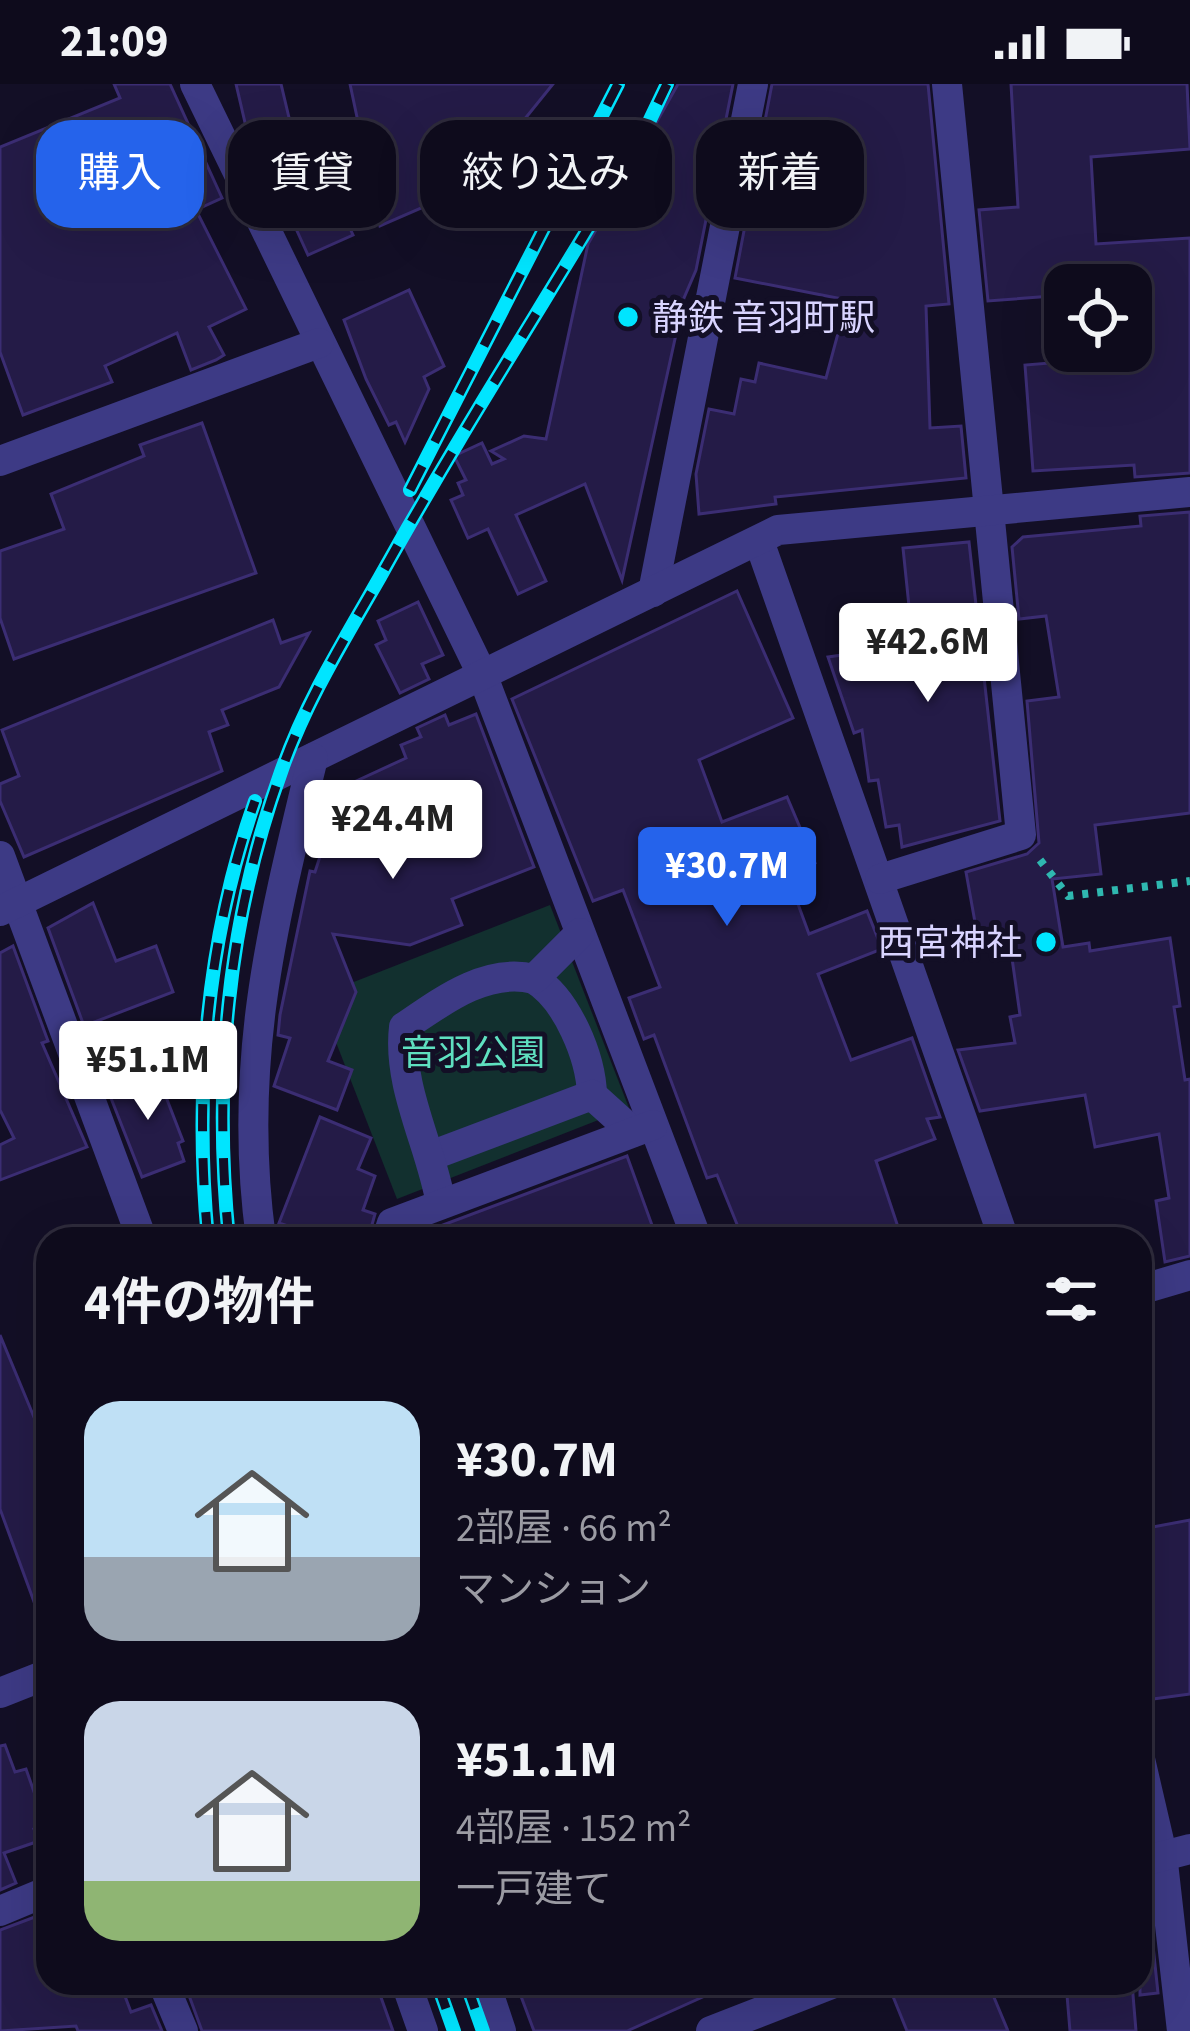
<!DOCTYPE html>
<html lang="ja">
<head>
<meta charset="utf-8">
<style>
  :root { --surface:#0e0b1c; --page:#171425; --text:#f1f3f6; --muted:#9b9ba3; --line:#2e2b3b; --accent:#2563eb }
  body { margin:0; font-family:"Source Sans 3","Noto Sans JP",sans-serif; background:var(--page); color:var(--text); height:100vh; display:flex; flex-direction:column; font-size:45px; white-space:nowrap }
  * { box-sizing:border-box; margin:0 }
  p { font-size:39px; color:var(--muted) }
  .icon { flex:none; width:66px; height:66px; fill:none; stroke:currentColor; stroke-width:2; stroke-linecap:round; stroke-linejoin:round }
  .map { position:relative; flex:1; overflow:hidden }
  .sheet { position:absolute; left:36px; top:1143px; width:1116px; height:768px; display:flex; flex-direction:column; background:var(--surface); border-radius:36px; box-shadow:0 12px 48px #0002,0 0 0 3px var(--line) }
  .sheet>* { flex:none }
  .top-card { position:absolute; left:36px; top:36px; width:1119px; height:108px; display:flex; gap:24px }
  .fabs { position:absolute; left:1044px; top:180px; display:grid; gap:24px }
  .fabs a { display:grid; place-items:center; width:108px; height:108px; border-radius:24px; background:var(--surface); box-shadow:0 12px 48px #0002,0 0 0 3px var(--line); font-size:60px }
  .price { position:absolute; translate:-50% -102px; padding:0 27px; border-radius:12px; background:#fff; color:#222; font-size:39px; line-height:78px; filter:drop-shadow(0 3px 6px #0008) }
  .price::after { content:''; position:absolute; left:50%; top:72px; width:36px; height:27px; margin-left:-18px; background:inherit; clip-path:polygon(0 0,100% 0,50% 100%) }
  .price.selected { background:var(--accent); color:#fff }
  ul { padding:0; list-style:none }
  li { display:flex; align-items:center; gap:36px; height:300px; padding:0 48px }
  li span { display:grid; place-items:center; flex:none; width:336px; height:240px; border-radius:36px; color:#555 }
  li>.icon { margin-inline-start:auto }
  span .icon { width:144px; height:144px; fill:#fffc; stroke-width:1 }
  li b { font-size:51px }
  h2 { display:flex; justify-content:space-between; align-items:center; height:144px; padding:0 48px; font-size:51px }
  .tag { padding:0 42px; border-radius:36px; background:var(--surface); box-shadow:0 12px 48px #0002,0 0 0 3px var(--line); font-size:42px; line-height:108px }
  .tag.selected { background:var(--accent); color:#fff }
  .status { display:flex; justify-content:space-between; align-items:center; height:84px; padding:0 60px; background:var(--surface); direction:ltr }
  .status svg { height:33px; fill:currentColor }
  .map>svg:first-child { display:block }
  .green { fill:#12302f }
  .building { fill:#241b47; stroke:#3b2d73; stroke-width:3 }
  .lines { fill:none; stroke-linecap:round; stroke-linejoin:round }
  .path { stroke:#2fb8b0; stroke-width:8; stroke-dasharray:6 9; stroke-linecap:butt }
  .minor { stroke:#3d3a85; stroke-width:30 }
  .rail-casing { stroke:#00e5ff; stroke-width:14 }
  .rail { stroke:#130f26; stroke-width:9; stroke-dasharray:27; stroke-linecap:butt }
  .poi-dot { fill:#00e5ff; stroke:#130f26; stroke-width:4.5 }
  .labels { text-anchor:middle; stroke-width:10; stroke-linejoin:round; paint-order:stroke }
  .poi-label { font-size:36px; fill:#d9d4ff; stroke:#130f26; text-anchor:start }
  .park-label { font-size:36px; fill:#5fe0c0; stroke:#130f26 }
</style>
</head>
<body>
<div class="status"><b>21:09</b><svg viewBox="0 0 49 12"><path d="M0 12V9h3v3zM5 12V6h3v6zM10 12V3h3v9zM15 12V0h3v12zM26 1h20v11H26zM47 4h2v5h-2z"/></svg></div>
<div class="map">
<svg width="1190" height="1947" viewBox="0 0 1190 1947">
  <rect width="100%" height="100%" fill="#130f26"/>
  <polygon class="green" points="550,821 629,1024 397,1115 318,912"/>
  <g class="building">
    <polygon points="114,0 170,0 222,114 196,126 246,225 209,243 224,271 216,276 191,286 177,249 105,282 112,298 23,331 0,268 0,63 120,14"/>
    <polygon points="236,0 281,0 291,42 301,37 353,151 308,171 272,92 263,96 254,77"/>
    <polygon points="350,0 553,0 507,57 459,69 469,93 461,96 465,105 380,142"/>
    <polygon points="678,0 733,0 696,186 684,214 622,496 585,400 516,431 546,497 518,510 488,445 468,454 451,416 463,411 458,399 466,396 454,372 482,359 492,380 504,375 491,367 524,352 546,355 588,160"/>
    <polygon points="772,0 928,0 949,220 926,222 930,344 961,342 966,394 775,413 776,420 699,430 696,390 709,325 734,330 741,295 755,298 759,279 826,294 847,216 735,194"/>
    <polygon points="1011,0 1187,0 1190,65 1091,73 1096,160 1190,154 1190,389 1135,393 1134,381 1033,387 1025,281 1122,273 1122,267 1131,267 1131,201 1065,201 1065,211 988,217 979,126 1018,123"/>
    <polygon points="409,206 444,282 424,293 429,305 405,358 396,338 389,341 366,295 344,236"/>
    <polygon points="202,339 256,489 14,575 0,534 0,467 64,445 51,410 144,372 140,361"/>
    <polygon points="1190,428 1190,729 1095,741 1101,790 1052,795 1063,863 1089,859 1090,867 1170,854 1180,922 1174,923 1185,996 1190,995 1190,1172 1165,1178 1156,1117 1169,1114 1159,1050 1095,1063 1085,1011 980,1027 958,966 1015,959 1010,933 1020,931 1010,860 980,866 966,788 1027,770 1039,759 1027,617 1059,613 1046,532 1019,535 1012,463 1023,453 1141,442 1140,432"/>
    <polygon points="969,458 1000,737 902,763 899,741 886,743 878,696 869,697 862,646 854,649 828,573 913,561 903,464"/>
    <polygon points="737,507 793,634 699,676 722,738 787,713 815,779 787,790 809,850 867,827 882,865 818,890 851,976 912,954 940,1033 927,1035 935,1055 876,1077 902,1155 743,1155 717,1091 707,1094 654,951 644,955 629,914 660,903 623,806 593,817 512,615"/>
    <polygon points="418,518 443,571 422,580 429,595 400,609 376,561 386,556 378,537"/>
    <polygon points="273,536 281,559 309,549 279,603 222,626 228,641 209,648 222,687 24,773 0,717 0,700 19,692 2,646"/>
    <polygon points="476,630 534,783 452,815 462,841 410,861 333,850 356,908 328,977 352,986 337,1026 274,1002 290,954 278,951 280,931 310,787 315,788 339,714 350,700 406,674 401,661 421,653 417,644 445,631 449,641"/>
    <polygon points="93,819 116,877 156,862 173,908 84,942 48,844"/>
    <polygon points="13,862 48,957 42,959 87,1063 0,1096 0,1061 14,1054 0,1026 0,869"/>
    <polygon points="156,987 183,1057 178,1059 184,1077 142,1093 107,1004"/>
    <polygon points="320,1033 371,1054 358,1085 375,1092 363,1126 375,1130 368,1155 326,1155 279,1139"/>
    <polygon points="627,1072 657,1155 407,1155 408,1154"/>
    <polygon points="0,1251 48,1367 44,1545 0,1425"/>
    <polygon points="1190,1436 1190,1610 1153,1615 1142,1445"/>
    <polygon points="5,1661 15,1688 26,1685 46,1742 34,1745 39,1757 4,1769 16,1799 0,1806 0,1662"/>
    <polygon points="1149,1824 1158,1909 1140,1911 1140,1825"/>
    <polygon points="48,1828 48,1899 120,1899 131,1928 151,1921 162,1947 78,1947 76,1942 0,1947 0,1846"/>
    <polygon points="206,1899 365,1899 369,1908 378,1905 393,1947 202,1947 187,1906"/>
    <polygon points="516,1899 726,1899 727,1902 627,1947 534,1947"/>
    <polygon points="923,1899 988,1899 1008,1947 907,1947 892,1910"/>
    <polygon points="1066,1899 1132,1899 1136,1947 1070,1947"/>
  </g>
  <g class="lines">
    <polyline class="path" points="1040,776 1068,812 1190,797"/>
    <g class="minor">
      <polyline points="195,0 482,590 697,1155"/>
      <polyline points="0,377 319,259"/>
      <polyline points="759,457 1004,1155"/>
      <polyline points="653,508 753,0"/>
      <polyline points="0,772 142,1155"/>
      <polyline points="880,795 1021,751 947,0"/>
      <polyline points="0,827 778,446 1190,408"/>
      <path d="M534 895C567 915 591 973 592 1011"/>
      <polyline points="433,1071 592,1011 633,1048"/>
      <path d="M441 1120C431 1061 397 1003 404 943 442 917 487 883 534 895L580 849"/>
      <path d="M261 1155C237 980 272 842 313 674"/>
      <polyline points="387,1155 392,1139 653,1041"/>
      <polyline points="1140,1206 1190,1191"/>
      <polyline points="0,1609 48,1590"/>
      <polyline points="1140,1675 1162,1770 1182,1947"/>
      <polyline points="1140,1778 1190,1765"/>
      <polyline points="0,1827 48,1807"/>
      <polyline points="163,1899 183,1947"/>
      <polyline points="406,1899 423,1947"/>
      <polyline points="485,1899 501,1947"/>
      <polyline points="711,1947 834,1899"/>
    </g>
    <g class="rail-casing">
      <g id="rail">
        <polyline points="410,406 618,0"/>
        <path d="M208 1155C194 1008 206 856 255 717"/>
        <path d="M229 1155C213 999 227 836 281 688 305 619 344 556 380 493 461 347 552 207 637 63L667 0"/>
        <polyline points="437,1899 454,1947"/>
        <polyline points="466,1899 483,1947"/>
      </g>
    </g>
    <use href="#rail" class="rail"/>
  </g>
  <g class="poi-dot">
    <circle cx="628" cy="233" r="12"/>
    <circle cx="1046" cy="858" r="12"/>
  </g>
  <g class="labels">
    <g class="poi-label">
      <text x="652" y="246">静鉄 音羽町駅</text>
      <text x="1022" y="871" text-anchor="end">西宮神社</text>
    </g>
    <g class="park-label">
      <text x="473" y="981">音羽公園</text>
    </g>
  </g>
</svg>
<div class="fabs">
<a><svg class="icon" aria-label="locate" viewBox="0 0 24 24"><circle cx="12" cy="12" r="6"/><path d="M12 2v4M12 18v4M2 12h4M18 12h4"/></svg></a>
</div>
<b class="price" style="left:928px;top:621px">¥42.6M</b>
<b class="price" style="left:393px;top:798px">¥24.4M</b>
<b class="price selected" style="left:727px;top:845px">¥30.7M</b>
<b class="price" style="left:148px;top:1039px">¥51.1M</b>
<div class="top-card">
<a class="tag selected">購入</a>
<a class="tag">賃貸</a>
<a class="tag">絞り込み</a>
<a class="tag">新着</a>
</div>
<section class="sheet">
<h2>4件の物件<svg class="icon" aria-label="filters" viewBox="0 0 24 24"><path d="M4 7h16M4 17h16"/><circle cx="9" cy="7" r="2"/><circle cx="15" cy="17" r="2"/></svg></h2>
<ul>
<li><span style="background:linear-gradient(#bfe0f5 65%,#9aa5b1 0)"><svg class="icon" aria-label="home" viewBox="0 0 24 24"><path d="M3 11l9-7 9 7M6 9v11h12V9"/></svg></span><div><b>¥30.7M</b><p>2部屋 · 66 m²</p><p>マンション</p></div></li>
<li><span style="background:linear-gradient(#c9d6e8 75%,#8fb573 0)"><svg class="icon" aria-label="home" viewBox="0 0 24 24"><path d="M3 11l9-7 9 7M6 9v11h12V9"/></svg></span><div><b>¥51.1M</b><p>4部屋 · 152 m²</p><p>一戸建て</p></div></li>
</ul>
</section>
</div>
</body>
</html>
